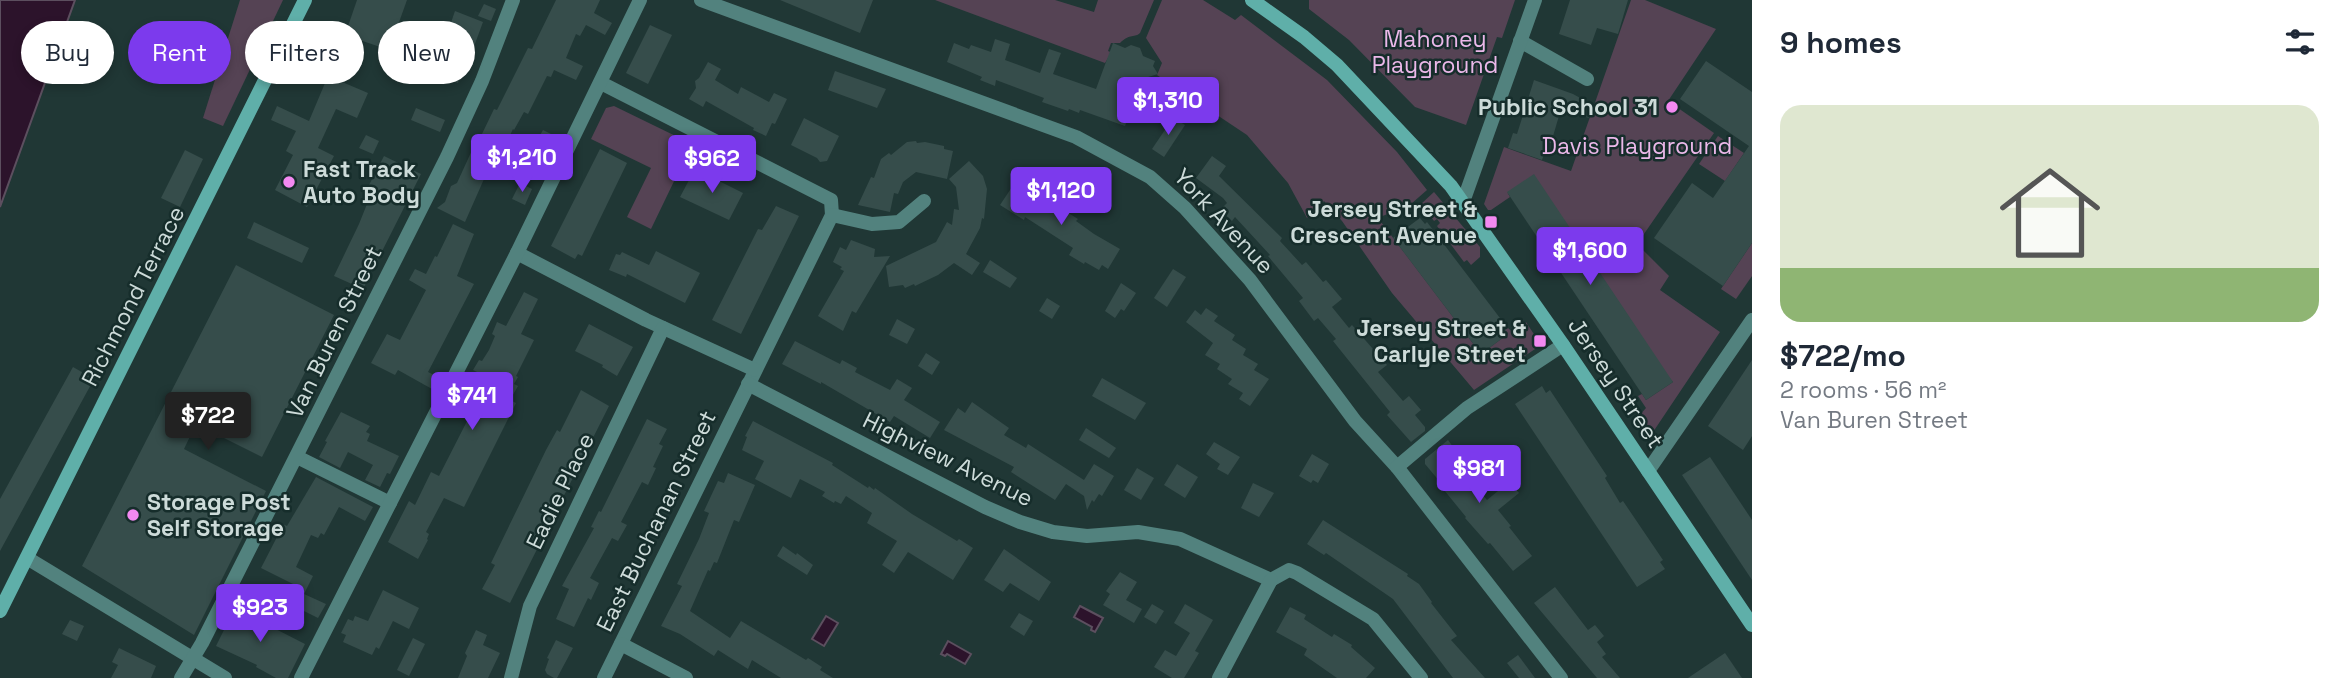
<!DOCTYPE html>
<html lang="en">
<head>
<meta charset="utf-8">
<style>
  :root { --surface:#fff; --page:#f2f2f3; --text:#1f2937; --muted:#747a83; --line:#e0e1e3; --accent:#7c3aed }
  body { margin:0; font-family:"Space Grotesk",sans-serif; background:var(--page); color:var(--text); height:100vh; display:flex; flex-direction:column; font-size:26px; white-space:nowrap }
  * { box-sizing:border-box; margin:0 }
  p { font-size:23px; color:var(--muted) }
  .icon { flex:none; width:38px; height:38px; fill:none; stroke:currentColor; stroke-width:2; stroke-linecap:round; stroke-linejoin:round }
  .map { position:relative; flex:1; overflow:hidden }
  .details { display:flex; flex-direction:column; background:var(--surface); width:595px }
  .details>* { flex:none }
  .banner { position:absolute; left:21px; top:21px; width:665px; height:63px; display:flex; gap:14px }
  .price { position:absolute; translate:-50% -60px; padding:0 16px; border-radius:7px; background:var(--accent); color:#fff; font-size:23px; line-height:46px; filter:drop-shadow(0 2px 4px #0008) }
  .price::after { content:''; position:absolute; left:50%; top:42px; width:21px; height:16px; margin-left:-10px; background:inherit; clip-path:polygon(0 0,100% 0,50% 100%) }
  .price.current { background:#222; color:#fff }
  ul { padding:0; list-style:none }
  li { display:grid; align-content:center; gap:14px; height:371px; padding:0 28px }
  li+li { border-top:2px solid var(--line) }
  li span { display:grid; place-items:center; height:217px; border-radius:21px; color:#555 }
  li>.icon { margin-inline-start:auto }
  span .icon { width:126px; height:126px; fill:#fffc; stroke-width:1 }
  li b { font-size:30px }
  h2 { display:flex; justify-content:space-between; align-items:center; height:84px; padding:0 28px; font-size:30px }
  .chip { padding:0 24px; border-radius:32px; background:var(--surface); box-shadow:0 4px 10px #0003; font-size:24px; line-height:63px }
  .chip.current { background:var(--accent); color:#fff }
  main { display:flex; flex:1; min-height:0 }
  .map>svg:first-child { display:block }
  .green { fill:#554354 }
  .water { fill:#2c132b; stroke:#5c4f5f; stroke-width:2 }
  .building { fill:#364d4b }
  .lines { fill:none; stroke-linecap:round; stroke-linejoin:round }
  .street { stroke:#52827e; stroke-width:14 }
  .secondary { stroke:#5fafa9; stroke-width:14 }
  .poi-dot { fill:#f389f1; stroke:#162d2b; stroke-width:2.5 }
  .labels { text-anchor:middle; stroke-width:5; stroke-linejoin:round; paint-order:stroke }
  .park-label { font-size:23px; fill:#ebb8e9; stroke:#162d2b }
  .poi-label { font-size:23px; font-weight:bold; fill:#cddbd9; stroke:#162d2b; text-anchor:end }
  .street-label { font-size:23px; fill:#cddbd9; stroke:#162d2b }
</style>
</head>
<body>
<main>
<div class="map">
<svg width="1752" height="678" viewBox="0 0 1752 678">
  <rect width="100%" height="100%" fill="#203735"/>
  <g class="green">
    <polygon points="240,0 283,0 223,126 203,118"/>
    <path d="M935 0H1055L1094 12 1098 0H1154L1140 33C1135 38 1130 33 1120 43H1111L1108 51 1115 54 1108 58 1105 63Z"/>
    <polygon points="1162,0 1203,0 1235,20 1241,15 1327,80 1397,152 1427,190 1411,204 1378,218 1481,354 1508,334 1505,330 1508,328 1517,336 1520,335 1515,330 1526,322 1539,342 1538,347 1474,390 1392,293 1342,221 1324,201 1307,218 1288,183 1247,135 1157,75 1162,63 1146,38"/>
    <polygon points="1309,0 1515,0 1502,38 1497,37 1466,125 1415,107 1349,40 1309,9"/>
    <polygon points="1631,0 1645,0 1716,29 1668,101 1714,133 1637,244 1669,276 1660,290 1720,332 1649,438 1645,437 1635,420 1646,408 1638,396 1642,394 1646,400 1673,382 1507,192 1510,197 1491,210 1488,210 1484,204 1504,147 1571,171"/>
    <polygon points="614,106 692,144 651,229 627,217 651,168 591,139 606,108"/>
    <polygon points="1718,136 1744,153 1725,181 1699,164"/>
    <polygon points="1434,192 1480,247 1480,257 1471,265 1467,260 1464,262 1437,226 1440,223 1437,219 1434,221 1421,204"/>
    <polygon points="1752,243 1752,276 1736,299 1721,289"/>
  </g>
  <g class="water">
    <polygon points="0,0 75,0 0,207"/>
    <polygon points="1080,606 1103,618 1095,632 1091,630 1092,627 1074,617"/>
    <polygon points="826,616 838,623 824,646 812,639"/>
    <polygon points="948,641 971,654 965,664 947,654 945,656 941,654"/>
  </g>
  <g class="building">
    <polygon points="357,0 407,0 389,50 345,35"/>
    <polygon points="556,0 600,0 594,13 612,23 605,35 586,25 580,36 576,34 566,58 583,66 576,80 554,70 551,77 547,76 528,114 524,112 514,130 513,129 501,154 496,152 465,222 437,208 445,202 451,186 457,183 479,135 481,136 494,109 497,110 528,48 532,49"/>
    <polygon points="780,0 873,0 860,33"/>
    <polygon points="1570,0 1628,0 1618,34 1597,28 1591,45 1559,34"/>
    <polygon points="484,4 496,9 491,21 478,16"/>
    <polygon points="455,11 483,22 465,71 462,70 458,83 444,78 443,80 428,73 442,37 447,34"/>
    <polygon points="650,25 672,35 648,84 626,73"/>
    <polygon points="995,39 1010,44 1005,60 1040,73 1049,49 1061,53 1053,74 1096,89 1113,43 1125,48 1131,45 1140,48 1143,56 1155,61 1153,66 1158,74 1145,78 1142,88 1139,87 1125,126 1080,110 1079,113 1069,109 1068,111 1042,102 1044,98 996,80 995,86 980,80 982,77 947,62 954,43 969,49 971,45 991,52"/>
    <polygon points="1706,61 1752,92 1752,243 1723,286 1654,238 1692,183 1713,198 1749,146 1680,99"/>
    <polygon points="708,62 721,69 715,80 738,94 741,87 769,102 774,93 787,99 775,124 772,123 766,136 753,130 754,128 706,101 703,107 689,99 696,88 695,81 699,78"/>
    <polygon points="835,71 886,89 877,108 828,90"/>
    <polygon points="328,76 368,93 357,118 336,109 318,148 334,156 307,207 275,190 293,155 286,151 296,131 271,120 277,106 309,121"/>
    <polygon points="1534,80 1573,94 1593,105 1589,118 1561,109 1551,143 1548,142 1542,160 1508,148 1513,133 1517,134"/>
    <polygon points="416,108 445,120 440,132 411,120"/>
    <polygon points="804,118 839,136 827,161 820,162 817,158 791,145"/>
    <polygon points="1173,118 1185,125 1164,157 1152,149"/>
    <polygon points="543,130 557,137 537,174 522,167"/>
    <polygon points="366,135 379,141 373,154 359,148"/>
    <polygon points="916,141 917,143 925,142 944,146 944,149 953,151 947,179 916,172 903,182 898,194 894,193 890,212 858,205 871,177 874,178 881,159 889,153 891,155 907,142"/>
    <polygon points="600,149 627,163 582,256 578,254 575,259 551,246"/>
    <polygon points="185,150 203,159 180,207 161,198"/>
    <polygon points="384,156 421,174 363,289 334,276 359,224 373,189 368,187"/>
    <polygon points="1212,156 1226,166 1219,176 1282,238 1280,241 1302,265 1306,262 1323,282 1326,280 1342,299 1332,307 1349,328 1352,325 1387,365 1378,372 1403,401 1409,396 1421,410 1415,415 1425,427 1425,431 1411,442 1387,415 1390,412 1333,341 1336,339 1318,318 1314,321 1299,301 1303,298 1268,256 1270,255 1235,217 1232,221 1220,210 1227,203 1223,198 1196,178"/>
    <polygon points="969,161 983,176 987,189 984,219 982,218 980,228 966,254 980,263 972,275 954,263 938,275 915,286 914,284 905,288 903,285 889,287 886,266 936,242 947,222 952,225 954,209 959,210 956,187 949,179"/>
    <polygon points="695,169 743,193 729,220 680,197"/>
    <polygon points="1534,174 1673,382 1646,400 1507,192"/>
    <polygon points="1016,181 1029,189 1027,192 1049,205 1051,202 1078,219 1076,221 1094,234 1120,249 1108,269 1102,265 1099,270 1085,262 1084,264 1069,255 1073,248 1025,217 1024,220 1000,205"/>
    <polygon points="520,183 532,189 525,205 512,199"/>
    <polygon points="776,206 799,216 741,334 712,320 758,229 762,230"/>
    <polygon points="1420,218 1425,224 1427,222 1506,326 1504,328 1508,334 1481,354 1393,238"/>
    <polygon points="254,222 309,248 302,263 247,238"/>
    <polygon points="453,224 474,234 457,276 474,284 428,372 438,377 432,389 398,370 395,375 371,363 387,334 400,340 426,290 409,280 415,269 426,274 435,256 437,257"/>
    <polygon points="851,240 875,249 874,257 890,256 856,313 852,311 843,331 818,316 844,271 840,269 842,267 833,262 840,247 846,250"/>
    <polygon points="656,251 700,273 685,303 627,274 626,277 609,270 616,254 620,255 622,252 649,265"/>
    <polygon points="990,260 1017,278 1010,288 983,272"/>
    <polygon points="236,265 334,315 262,457 196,424 184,449 266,491 194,635 82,566"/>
    <polygon points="1173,269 1186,277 1167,307 1154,298"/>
    <polygon points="1121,283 1136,293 1124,311 1121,309 1115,318 1105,311"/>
    <polygon points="524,292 538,299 521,334 534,340 516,376 518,377 514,384 518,386 510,400 516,403 464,507 444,498 426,532 429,534 427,539 428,540 418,559 388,542 409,501 415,505 431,472 439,476 487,382 475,376 477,372 473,370 479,360 482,361 489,350 495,336 492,334 497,322 506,326"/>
    <polygon points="1047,298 1060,306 1052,319 1039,311"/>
    <polygon points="1206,308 1218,316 1214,321 1235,335 1232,340 1246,349 1243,355 1258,364 1254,370 1269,379 1250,406 1239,399 1243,393 1228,384 1232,379 1217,369 1220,364 1205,355 1213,343 1186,322 1195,310 1201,315"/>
    <polygon points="897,319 915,329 907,344 889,335"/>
    <polygon points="589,324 633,347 617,376 602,367 603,365 575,351"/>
    <polygon points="795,341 840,364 842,360 857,368 855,372 890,390 897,379 912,388 904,400 940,422 930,438 894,416 890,422 821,382 821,384 782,364"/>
    <polygon points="926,353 940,362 932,375 918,366"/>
    <polygon points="1752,360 1752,436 1743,450 1708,426"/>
    <polygon points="73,367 94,379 0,551 0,499"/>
    <polygon points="1102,378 1146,403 1135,420 1092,396"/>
    <polygon points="1542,386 1546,393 1550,390 1607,476 1605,478 1620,503 1623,501 1663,560 1660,562 1665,569 1637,587 1515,404"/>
    <polygon points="581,390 609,406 510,603 482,589 495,565 491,563 546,450 557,430 560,432"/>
    <polygon points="972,402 1009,428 1004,435 1026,448 1028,444 1084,480 1094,464 1114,476 1102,496 1099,494 1094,502 1092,500 1087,510 1084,496 1066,484 1055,500 1011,472 1014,467 944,430 958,408 965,413"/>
    <polygon points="341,412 370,426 366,432 370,434 367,441 399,456 390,474 387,473 380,487 365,480 373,465 348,452 340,468 319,457 327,442 325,441"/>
    <polygon points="647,419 667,429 659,444 663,446 653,467 656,468 648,485 642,482 621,522 627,525 618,541 612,538 590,578 599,583 591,600 588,598 574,627 556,619 569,589 562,586 594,528 591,527 599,511 601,512"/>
    <polygon points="753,421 833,463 832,465 868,488 869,486 874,490 875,488 912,514 957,541 959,539 973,548 953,580 908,552 894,573 882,565 897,541 867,523 872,513 846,496 841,504 835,501 834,503 822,496 825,492 800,479 791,498 755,479 764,461 742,450 747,437 745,436"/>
    <polygon points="1086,428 1116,448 1109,458 1079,440"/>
    <polygon points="1448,440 1467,466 1462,470 1487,500 1509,482 1519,493 1498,510 1511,526 1509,527 1532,556 1513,571 1490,543 1488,544 1465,518 1466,517 1444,490 1446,489 1425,464 1425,459"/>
    <polygon points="1214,442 1240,457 1228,475 1217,469 1220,464 1206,454"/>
    <polygon points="1312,454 1329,464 1318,483 1313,480 1311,483 1299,476"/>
    <polygon points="1710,457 1752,520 1752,580 1682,475"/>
    <polygon points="1177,464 1198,477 1185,498 1164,485"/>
    <polygon points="1137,468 1154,478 1141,500 1124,490"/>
    <polygon points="728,473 755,485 739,522 734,520 717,563 714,562 710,571 708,570 690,611 730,638 741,621 806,660 808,658 822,667 820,670 833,678 781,678 752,660 748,669 718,650 714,656 680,634 661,626 682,586 677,584 699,539 709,513 704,511 718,481 724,483"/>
    <polygon points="316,477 373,507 365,521 339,507 324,535 321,533 318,538 311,535 296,567 313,576 304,594 326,604 318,618 284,601 293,584 261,568 277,537 272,534 278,522 287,526"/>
    <polygon points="1253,483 1274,493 1259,517 1241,508"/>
    <polygon points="1323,520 1408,574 1407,576 1419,584 1432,602 1431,603 1457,636 1451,640 1485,678 1453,678 1393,599 1326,553 1324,555 1307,544"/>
    <polygon points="783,546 796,555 797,553 813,565 807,575 777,556"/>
    <polygon points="1004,549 1051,582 1039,601 1010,583 1003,592 984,580"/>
    <polygon points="1120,572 1137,582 1126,600 1142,609 1134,623 1103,605 1110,594 1106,591"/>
    <polygon points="1555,587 1588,630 1595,625 1604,636 1597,642 1606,654 1602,657 1620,678 1597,678 1534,603"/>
    <polygon points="383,590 419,608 409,629 393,621 379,649 376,647 372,655 343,642 346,635 341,633 348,619 353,621 355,616 368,621"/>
    <polygon points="1152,604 1164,611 1156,624 1144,617"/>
    <polygon points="1185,604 1213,620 1195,651 1199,653 1184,678 1172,678 1154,667 1165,650 1176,656 1190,633 1174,623"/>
    <polygon points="1290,607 1306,615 1304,619 1332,637 1334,634 1352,645 1351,647 1375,668 1366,678 1337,678 1304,655 1307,649 1276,632"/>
    <polygon points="235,608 242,611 244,608 260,616 258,620 305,644 288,678 276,678 256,667 257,665 216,646"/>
    <polygon points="1019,613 1033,621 1024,636 1010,627"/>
    <polygon points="70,620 84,626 77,641 62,634"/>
    <polygon points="476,630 487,635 483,645 500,653 488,678 458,678 467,656 465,653"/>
    <polygon points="413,638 425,644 409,676 397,670"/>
    <polygon points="556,640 573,648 557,678 554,678 547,674 545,670 549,659 547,658"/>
    <polygon points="119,648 156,666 151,678 111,678 118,665 112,662"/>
    <polygon points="1725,653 1742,678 1688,678"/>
    <polygon points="1518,655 1535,678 1519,678 1507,663"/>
  </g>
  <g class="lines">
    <g class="street">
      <polyline points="701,0 1076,137 1150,177 1185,208 1250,280 1355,421 1397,467 1561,678"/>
      <polyline points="1520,41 1587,79"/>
      <polyline points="601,83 831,200 832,215 604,678"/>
      <polyline points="1463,202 1535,0"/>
      <polyline points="832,215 872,224 899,222 924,201"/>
      <polyline points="517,253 646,320 755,370"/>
      <polyline points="748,384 985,507 1020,522 1053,532 1087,536 1138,532 1180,539 1271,580 1289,570 1297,573 1373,619 1421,678"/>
      <polyline points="297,457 390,503"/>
      <polyline points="1397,467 1467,408 1563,345"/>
      <polyline points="1648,471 1752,320"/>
      <polyline points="27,558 225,678"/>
      <polyline points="621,644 686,678"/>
      <polyline points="181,678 202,643 447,157 482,81 513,0"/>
      <polyline points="301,678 517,253 640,0"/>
      <polyline points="511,678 530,606 663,328"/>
      <polyline points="1219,678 1271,580"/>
    </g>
    <g class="secondary">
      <polyline points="1252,0 1304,37 1337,65 1451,186 1563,345 1752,625"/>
      <polyline points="0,611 305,0"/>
    </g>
  </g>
  <g class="poi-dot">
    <circle cx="1672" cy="107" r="7"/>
    <circle cx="289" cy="182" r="7"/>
    <rect x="1484" y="215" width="14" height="14" rx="3.5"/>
    <rect x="1533" y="334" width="14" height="14" rx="3.5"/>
    <circle cx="133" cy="515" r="7"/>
  </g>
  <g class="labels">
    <g class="park-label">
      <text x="1435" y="47">Mahoney<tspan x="1435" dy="26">Playground</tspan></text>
      <text x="1637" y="154">Davis Playground</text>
    </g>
    <g class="poi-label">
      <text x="1658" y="115">Public School 31</text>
      <text x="303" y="177" text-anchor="start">Fast Track<tspan x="303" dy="26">Auto Body</tspan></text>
      <text x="1477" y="217">Jersey Street &amp;<tspan x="1477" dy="26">Crescent Avenue</tspan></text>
      <text x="1526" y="336">Jersey Street &amp;<tspan x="1526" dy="26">Carlyle Street</tspan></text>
      <text x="147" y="510" text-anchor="start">Storage Post<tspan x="147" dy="26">Self Storage</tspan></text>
    </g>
    <g class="street-label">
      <text transform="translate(1224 221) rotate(47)" y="8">York Avenue</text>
      <text transform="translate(133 296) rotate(-63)" y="8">Richmond Terrace</text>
      <text transform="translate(334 332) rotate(-64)" y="8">Van Buren Street</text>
      <text transform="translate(1616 383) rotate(56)" y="8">Jersey Street</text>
      <text transform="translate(948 459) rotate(26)" y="8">Highview Avenue</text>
      <text transform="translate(560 491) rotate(-64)" y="8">Eadie Place</text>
      <text transform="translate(656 521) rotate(-64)" y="8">East Buchanan Street</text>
    </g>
  </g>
</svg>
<b class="price" style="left:1168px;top:137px">$1,310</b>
<b class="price" style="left:522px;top:194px">$1,210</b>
<b class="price" style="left:712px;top:195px">$962</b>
<b class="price" style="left:1061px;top:227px">$1,120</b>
<b class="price" style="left:1590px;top:287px">$1,600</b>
<b class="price" style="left:472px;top:432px">$741</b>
<b class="price current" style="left:208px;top:452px">$722</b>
<b class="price" style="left:1479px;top:505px">$981</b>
<b class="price" style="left:260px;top:644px">$923</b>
<div class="banner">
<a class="chip">Buy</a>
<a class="chip current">Rent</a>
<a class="chip">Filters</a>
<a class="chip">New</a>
</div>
</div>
<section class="details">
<h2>9 homes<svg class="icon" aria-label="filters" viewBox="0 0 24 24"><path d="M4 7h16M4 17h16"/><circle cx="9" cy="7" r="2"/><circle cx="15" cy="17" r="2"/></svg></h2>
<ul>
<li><span style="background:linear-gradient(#dfe7d0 75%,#8fb573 0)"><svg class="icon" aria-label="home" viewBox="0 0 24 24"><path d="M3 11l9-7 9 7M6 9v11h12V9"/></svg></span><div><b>$722/mo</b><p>2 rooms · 56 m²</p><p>Van Buren Street</p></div></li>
</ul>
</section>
</main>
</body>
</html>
